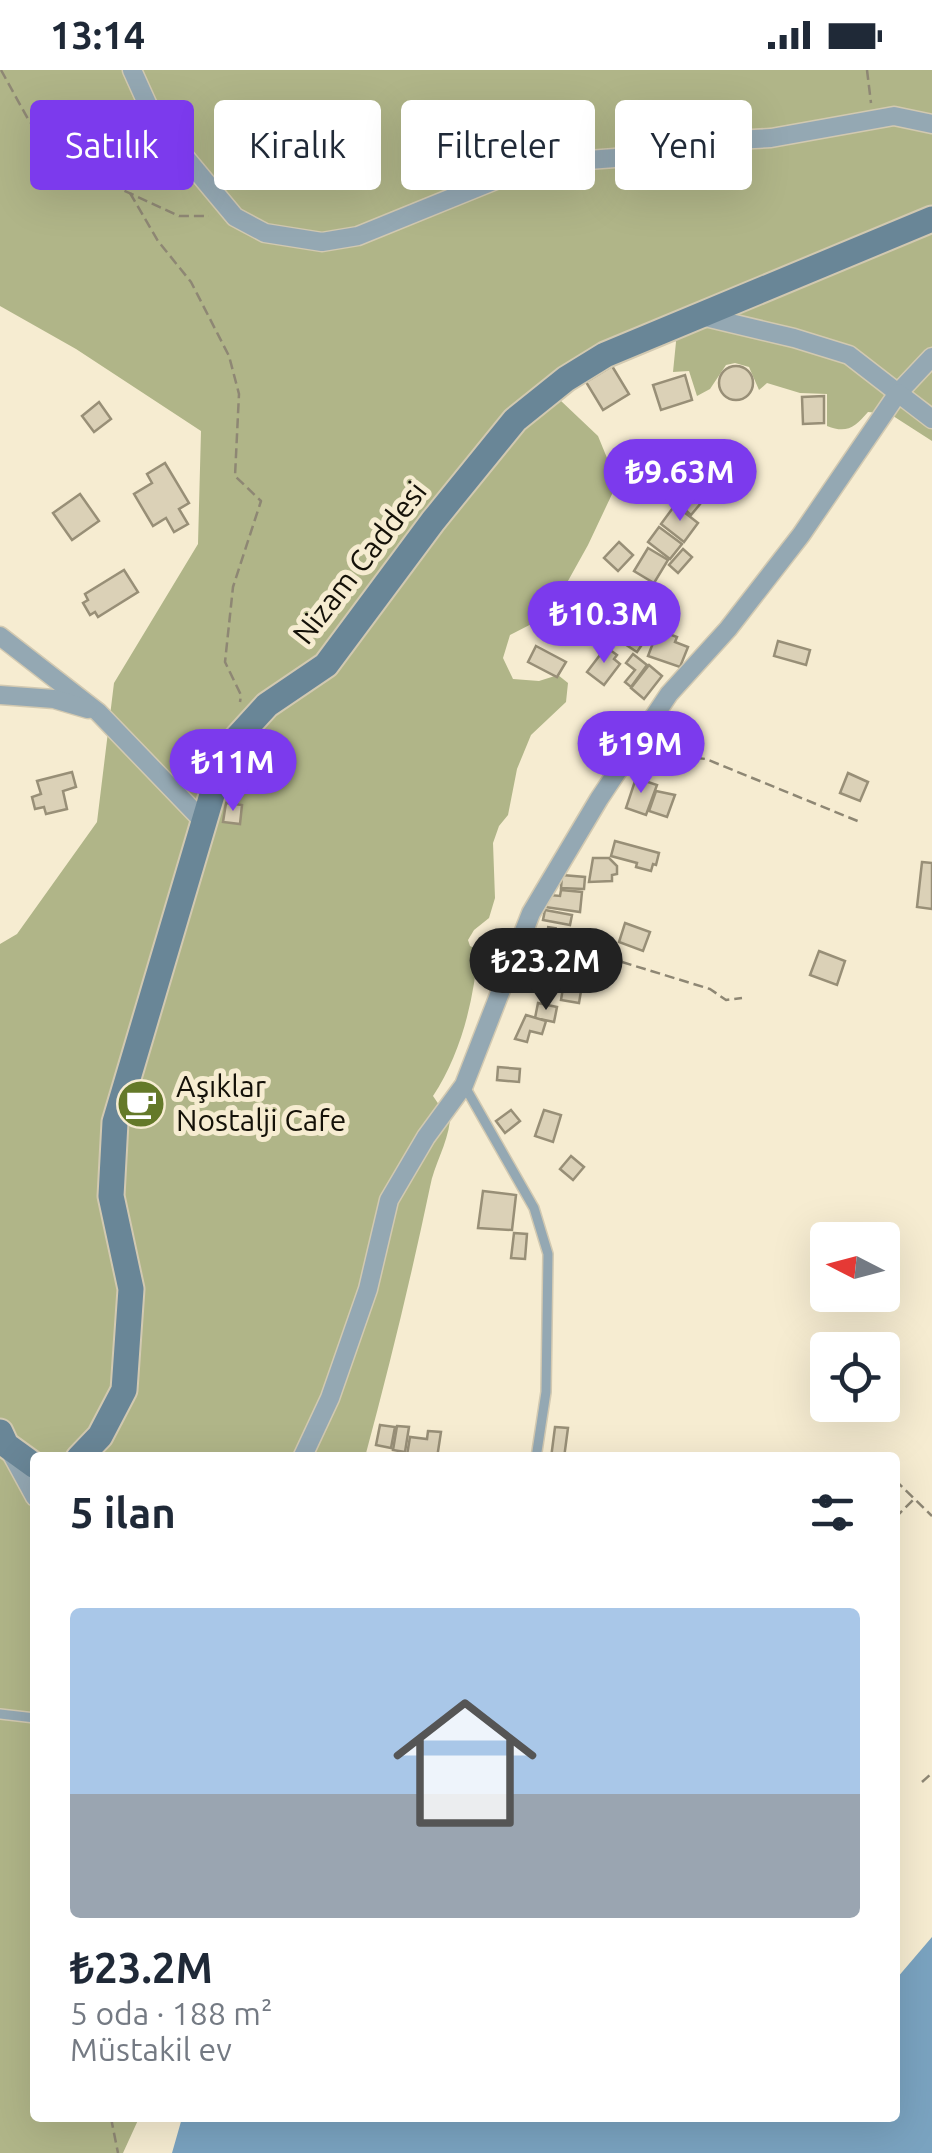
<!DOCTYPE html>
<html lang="tr">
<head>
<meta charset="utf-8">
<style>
  :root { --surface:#fff; --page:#f6f6f7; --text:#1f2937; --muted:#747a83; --accent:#7c3aed }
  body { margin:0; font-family:Ubuntu,sans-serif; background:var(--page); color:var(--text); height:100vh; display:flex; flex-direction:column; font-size:38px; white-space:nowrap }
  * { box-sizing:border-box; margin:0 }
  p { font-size:32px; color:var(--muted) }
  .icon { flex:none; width:55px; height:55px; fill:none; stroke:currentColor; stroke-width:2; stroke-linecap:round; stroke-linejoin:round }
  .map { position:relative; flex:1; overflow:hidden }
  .sheet { position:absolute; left:30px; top:1382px; width:870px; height:670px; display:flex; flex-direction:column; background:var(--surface); border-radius:10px; box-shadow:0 10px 40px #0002 }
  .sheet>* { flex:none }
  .banner { position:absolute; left:30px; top:30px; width:872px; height:90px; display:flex; gap:20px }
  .needle { width:65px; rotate:276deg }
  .tools { position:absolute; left:810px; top:1152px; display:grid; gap:20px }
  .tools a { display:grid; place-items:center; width:90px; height:90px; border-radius:10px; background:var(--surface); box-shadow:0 10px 40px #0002; font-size:50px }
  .price { position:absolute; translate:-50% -85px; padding:0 22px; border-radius:35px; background:var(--accent); color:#fff; font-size:32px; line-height:65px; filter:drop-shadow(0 2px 5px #0008) }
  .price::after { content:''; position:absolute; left:50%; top:60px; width:30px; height:22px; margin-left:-15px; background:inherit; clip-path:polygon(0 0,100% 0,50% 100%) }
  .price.current { background:#222; color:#fff }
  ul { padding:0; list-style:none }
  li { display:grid; align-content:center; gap:20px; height:530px; padding:0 40px }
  li span { display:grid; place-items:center; height:310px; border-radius:10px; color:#555 }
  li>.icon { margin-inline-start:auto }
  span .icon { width:180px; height:180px; fill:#fffc; stroke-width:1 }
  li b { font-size:42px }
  h2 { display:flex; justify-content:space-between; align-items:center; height:120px; padding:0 40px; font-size:42px }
  .pill { padding:0 35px; border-radius:10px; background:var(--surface); box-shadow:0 10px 40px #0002; font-size:35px; line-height:90px }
  .pill.current { background:var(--accent); color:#fff }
  .status { display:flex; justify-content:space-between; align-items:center; height:70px; padding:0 50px; background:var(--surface); direction:ltr }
  .status svg { height:28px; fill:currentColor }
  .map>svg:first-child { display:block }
  .forest { fill:#b0b588 }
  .water { fill:#7aa3c0 }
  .building { fill:#dbd1b7; stroke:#988f77; stroke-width:2.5 }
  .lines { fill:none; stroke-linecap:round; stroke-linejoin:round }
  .lane-casing { stroke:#d2c9b1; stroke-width:12 }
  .street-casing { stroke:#d2c9b1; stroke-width:21 }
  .secondary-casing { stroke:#d2c9b1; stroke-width:29 }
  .path { stroke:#8e8774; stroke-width:2.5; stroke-dasharray:10 5; stroke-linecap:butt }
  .lane { stroke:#94a8b3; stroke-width:9 }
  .street { stroke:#94a8b3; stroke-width:18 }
  .secondary { stroke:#698697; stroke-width:25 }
  .labels { text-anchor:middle; stroke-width:10; stroke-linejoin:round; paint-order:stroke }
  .street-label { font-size:30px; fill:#141108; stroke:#f6ecd1 }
  .poi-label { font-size:30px; fill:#141108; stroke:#f6ecd1; text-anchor:start }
</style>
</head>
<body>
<div class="status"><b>13:14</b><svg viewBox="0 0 49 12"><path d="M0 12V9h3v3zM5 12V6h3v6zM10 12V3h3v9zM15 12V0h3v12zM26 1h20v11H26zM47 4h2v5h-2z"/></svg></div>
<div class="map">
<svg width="932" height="2083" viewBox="0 0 932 2083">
  <rect width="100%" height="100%" fill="#f6ecd1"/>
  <path class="forest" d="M0 0H932V371L890 344 868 342C855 357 847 364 827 356V324L800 323 767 313 759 320 749 297 735 293 726 295 710 319 697 326 689 301 673 302 676 272 667 249C622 258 587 284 549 310L560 330 598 366 614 405 613 422 588 475 549 545 510 565 503 588 513 609 539 611 558 605 568 613 566 632 531 665 517 699 508 745 499 756 493 773 495 828 489 848 474 860 468 870 470 876 478 880C474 930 461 984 433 1026L450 1051C447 1075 434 1095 430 1117 411 1208 389 1298 365 1387L35 1388V2048H139L123 2083H0V874L17 864 97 752 114 613 198 474 201 361 76 279 0 236Z"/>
  <polygon class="water" points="932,1867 932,2083 172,2083 182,2048 895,2048 895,1917 897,1908"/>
  <g class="building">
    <polygon points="612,296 629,324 603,340 586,312"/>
    <circle cx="736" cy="313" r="17"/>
    <polygon points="685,305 692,330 661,340 653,315"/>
    <polygon points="824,326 824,353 803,354 802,327"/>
    <polygon points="99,332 111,349 94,362 82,346"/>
    <polygon points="165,393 189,433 179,439 188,454 174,462 166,448 153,456 134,424 152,413 147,404"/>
    <polygon points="648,397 656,414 630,427 622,410"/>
    <polygon points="689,412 706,427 691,445 674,430"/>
    <polygon points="80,424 99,451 72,470 53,443"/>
    <polygon points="675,435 698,453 684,472 661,454"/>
    <polygon points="659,457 682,474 670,489 648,472"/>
    <polygon points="619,472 633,485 618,501 604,488"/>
    <polygon points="648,478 668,490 654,513 634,501"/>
    <polygon points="683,479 692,487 678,503 669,495"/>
    <polygon points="124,500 138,522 98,547 95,542 90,545 83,533 88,530 85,524"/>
    <polygon points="621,531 635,540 626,555 612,547"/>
    <polygon points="617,551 645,570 637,582 608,563"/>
    <polygon points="658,560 677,567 675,572 688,577 680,597 648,586"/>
    <polygon points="778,571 810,580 806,595 774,586"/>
    <polygon points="536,576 566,592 557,607 528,592"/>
    <polygon points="606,577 617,585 614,589 620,594 604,615 587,602"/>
    <polygon points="633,584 647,595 631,617 625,612 635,600 626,593"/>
    <polygon points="649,595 662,606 644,629 631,618"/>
    <polygon points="72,702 76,717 63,721 67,739 46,744 44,737 35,739 32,727 41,724 37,711"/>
    <polygon points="848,703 868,712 860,731 840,723"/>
    <polygon points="636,708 657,715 646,745 626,738"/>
    <polygon points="656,721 675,725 667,747 649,741"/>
    <polygon points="226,733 242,735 240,754 223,752"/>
    <polygon points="615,771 659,783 656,795 653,794 651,801 636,797 637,793 611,786"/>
    <polygon points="593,788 609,788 617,796 617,804 612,805 612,811 589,812"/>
    <polygon points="922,792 932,793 932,839 917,837"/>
    <polygon points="562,805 585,807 584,819 561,818"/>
    <polygon points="561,820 582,822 580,842 545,837 550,825 560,826"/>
    <polygon points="545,840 572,845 570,855 543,850"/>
    <polygon points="625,853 650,862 643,881 619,872"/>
    <polygon points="539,864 549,867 540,894 530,891"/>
    <polygon points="550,867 570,873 561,901 541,894"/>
    <polygon points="819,881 845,891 837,915 810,905"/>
    <polygon points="564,912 582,915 579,933 561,930"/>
    <polygon points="538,933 557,937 554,952 535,948"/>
    <polygon points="526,945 546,951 542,964 530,961 527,972 515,969"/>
    <polygon points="498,997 520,999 519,1012 497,1010"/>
    <polygon points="511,1040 520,1051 505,1063 496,1051"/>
    <polygon points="544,1040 561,1045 553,1072 535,1066"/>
    <polygon points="571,1086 584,1097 573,1110 560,1099"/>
    <polygon points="483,1121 516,1125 512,1160 478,1158"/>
    <polygon points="514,1163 527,1164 525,1189 511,1188"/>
    <polygon points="380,1355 395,1357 391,1378 376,1375"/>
    <polygon points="397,1356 409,1357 405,1382 393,1380"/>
    <polygon points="555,1357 568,1358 564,1388 551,1388"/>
    <polygon points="428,1361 441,1362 437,1388 407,1385 410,1367 427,1369"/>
  </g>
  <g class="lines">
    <g class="lane-casing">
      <g id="lane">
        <polyline points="464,1015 534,1138 548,1184 546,1322 536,1388"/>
        <polyline points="0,1644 35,1648"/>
      </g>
    </g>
    <g class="street-casing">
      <g id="street">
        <polyline points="132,0 155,51 235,147 265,163 322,172 358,166 535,94 615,88 717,71 771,68 894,46 932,54"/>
        <polyline points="701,246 794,268 849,285 898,323 932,287"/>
        <polyline points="0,566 98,642 203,751"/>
        <polyline points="0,625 54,629 88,639"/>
        <polyline points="11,1383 35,1427"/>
        <polyline points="302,1388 330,1328 368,1219 389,1130 426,1067 464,1015 531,843 599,729 669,624 728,559 801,465 898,323 932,349"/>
      </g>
    </g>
    <g class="secondary-casing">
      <g id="secondary">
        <polyline points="0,1362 6,1375 35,1396"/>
        <polyline points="79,1388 100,1366 124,1320 131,1219 111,1126 115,1052 225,681 267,635 326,595 433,451 515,350 566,309 605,285 932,149"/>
      </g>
    </g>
    <g class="path">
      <polyline points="1,0 28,49 58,90 179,146 209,146"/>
      <polyline points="867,0 871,33"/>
      <polyline points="130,123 158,171 191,212 229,286 239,324 235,406 261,431 233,517 225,592 241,625 240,632"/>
      <polyline points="651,680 659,684 706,689 860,752"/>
      <polyline points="547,857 606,866 622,892 710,919 726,930 742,928"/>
      <polyline points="895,1410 932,1446"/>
      <polyline points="895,1448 914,1429"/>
      <polyline points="922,1712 932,1703"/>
      <polyline points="111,2048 118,2083"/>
    </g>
    <use href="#lane" class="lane"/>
    <use href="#street" class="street"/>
    <use href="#secondary" class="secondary"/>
  </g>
  <defs>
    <g id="cafe-disc" transform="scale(2.5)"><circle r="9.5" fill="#647929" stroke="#f6ecd1"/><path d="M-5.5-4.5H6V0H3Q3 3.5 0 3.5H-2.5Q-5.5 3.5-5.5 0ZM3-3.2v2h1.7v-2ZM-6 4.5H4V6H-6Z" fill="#fff"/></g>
  </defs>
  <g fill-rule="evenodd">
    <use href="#cafe-disc" x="141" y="1034"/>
  </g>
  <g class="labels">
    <g class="street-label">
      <text transform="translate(360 493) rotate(-52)" y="10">Nizam Caddesi</text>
    </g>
    <g class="poi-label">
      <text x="176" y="1027">Aşıklar<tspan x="176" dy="34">Nostalji Cafe</tspan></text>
    </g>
  </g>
</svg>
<div class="tools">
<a><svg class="needle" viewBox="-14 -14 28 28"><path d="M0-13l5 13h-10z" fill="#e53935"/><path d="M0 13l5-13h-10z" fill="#747a83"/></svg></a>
<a><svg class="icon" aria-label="locate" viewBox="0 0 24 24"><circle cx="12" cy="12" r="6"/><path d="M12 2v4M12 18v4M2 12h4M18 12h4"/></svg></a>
</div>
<b class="price" style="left:680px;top:454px">₺9.63M</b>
<b class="price" style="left:604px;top:596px">₺10.3M</b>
<b class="price" style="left:641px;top:726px">₺19M</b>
<b class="price" style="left:233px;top:744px">₺11M</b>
<b class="price current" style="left:546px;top:943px">₺23.2M</b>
<div class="banner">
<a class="pill current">Satılık</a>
<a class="pill">Kiralık</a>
<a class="pill">Filtreler</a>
<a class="pill">Yeni</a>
</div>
<section class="sheet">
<h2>5 ilan<svg class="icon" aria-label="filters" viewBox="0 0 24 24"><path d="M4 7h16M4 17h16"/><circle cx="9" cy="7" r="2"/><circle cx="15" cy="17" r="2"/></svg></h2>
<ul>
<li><span style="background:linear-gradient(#a9c7e8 60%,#9aa5b1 0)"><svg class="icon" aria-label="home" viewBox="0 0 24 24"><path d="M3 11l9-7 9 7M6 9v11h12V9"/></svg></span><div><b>₺23.2M</b><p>5 oda · 188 m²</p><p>Müstakil ev</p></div></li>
</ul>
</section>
</div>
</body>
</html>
